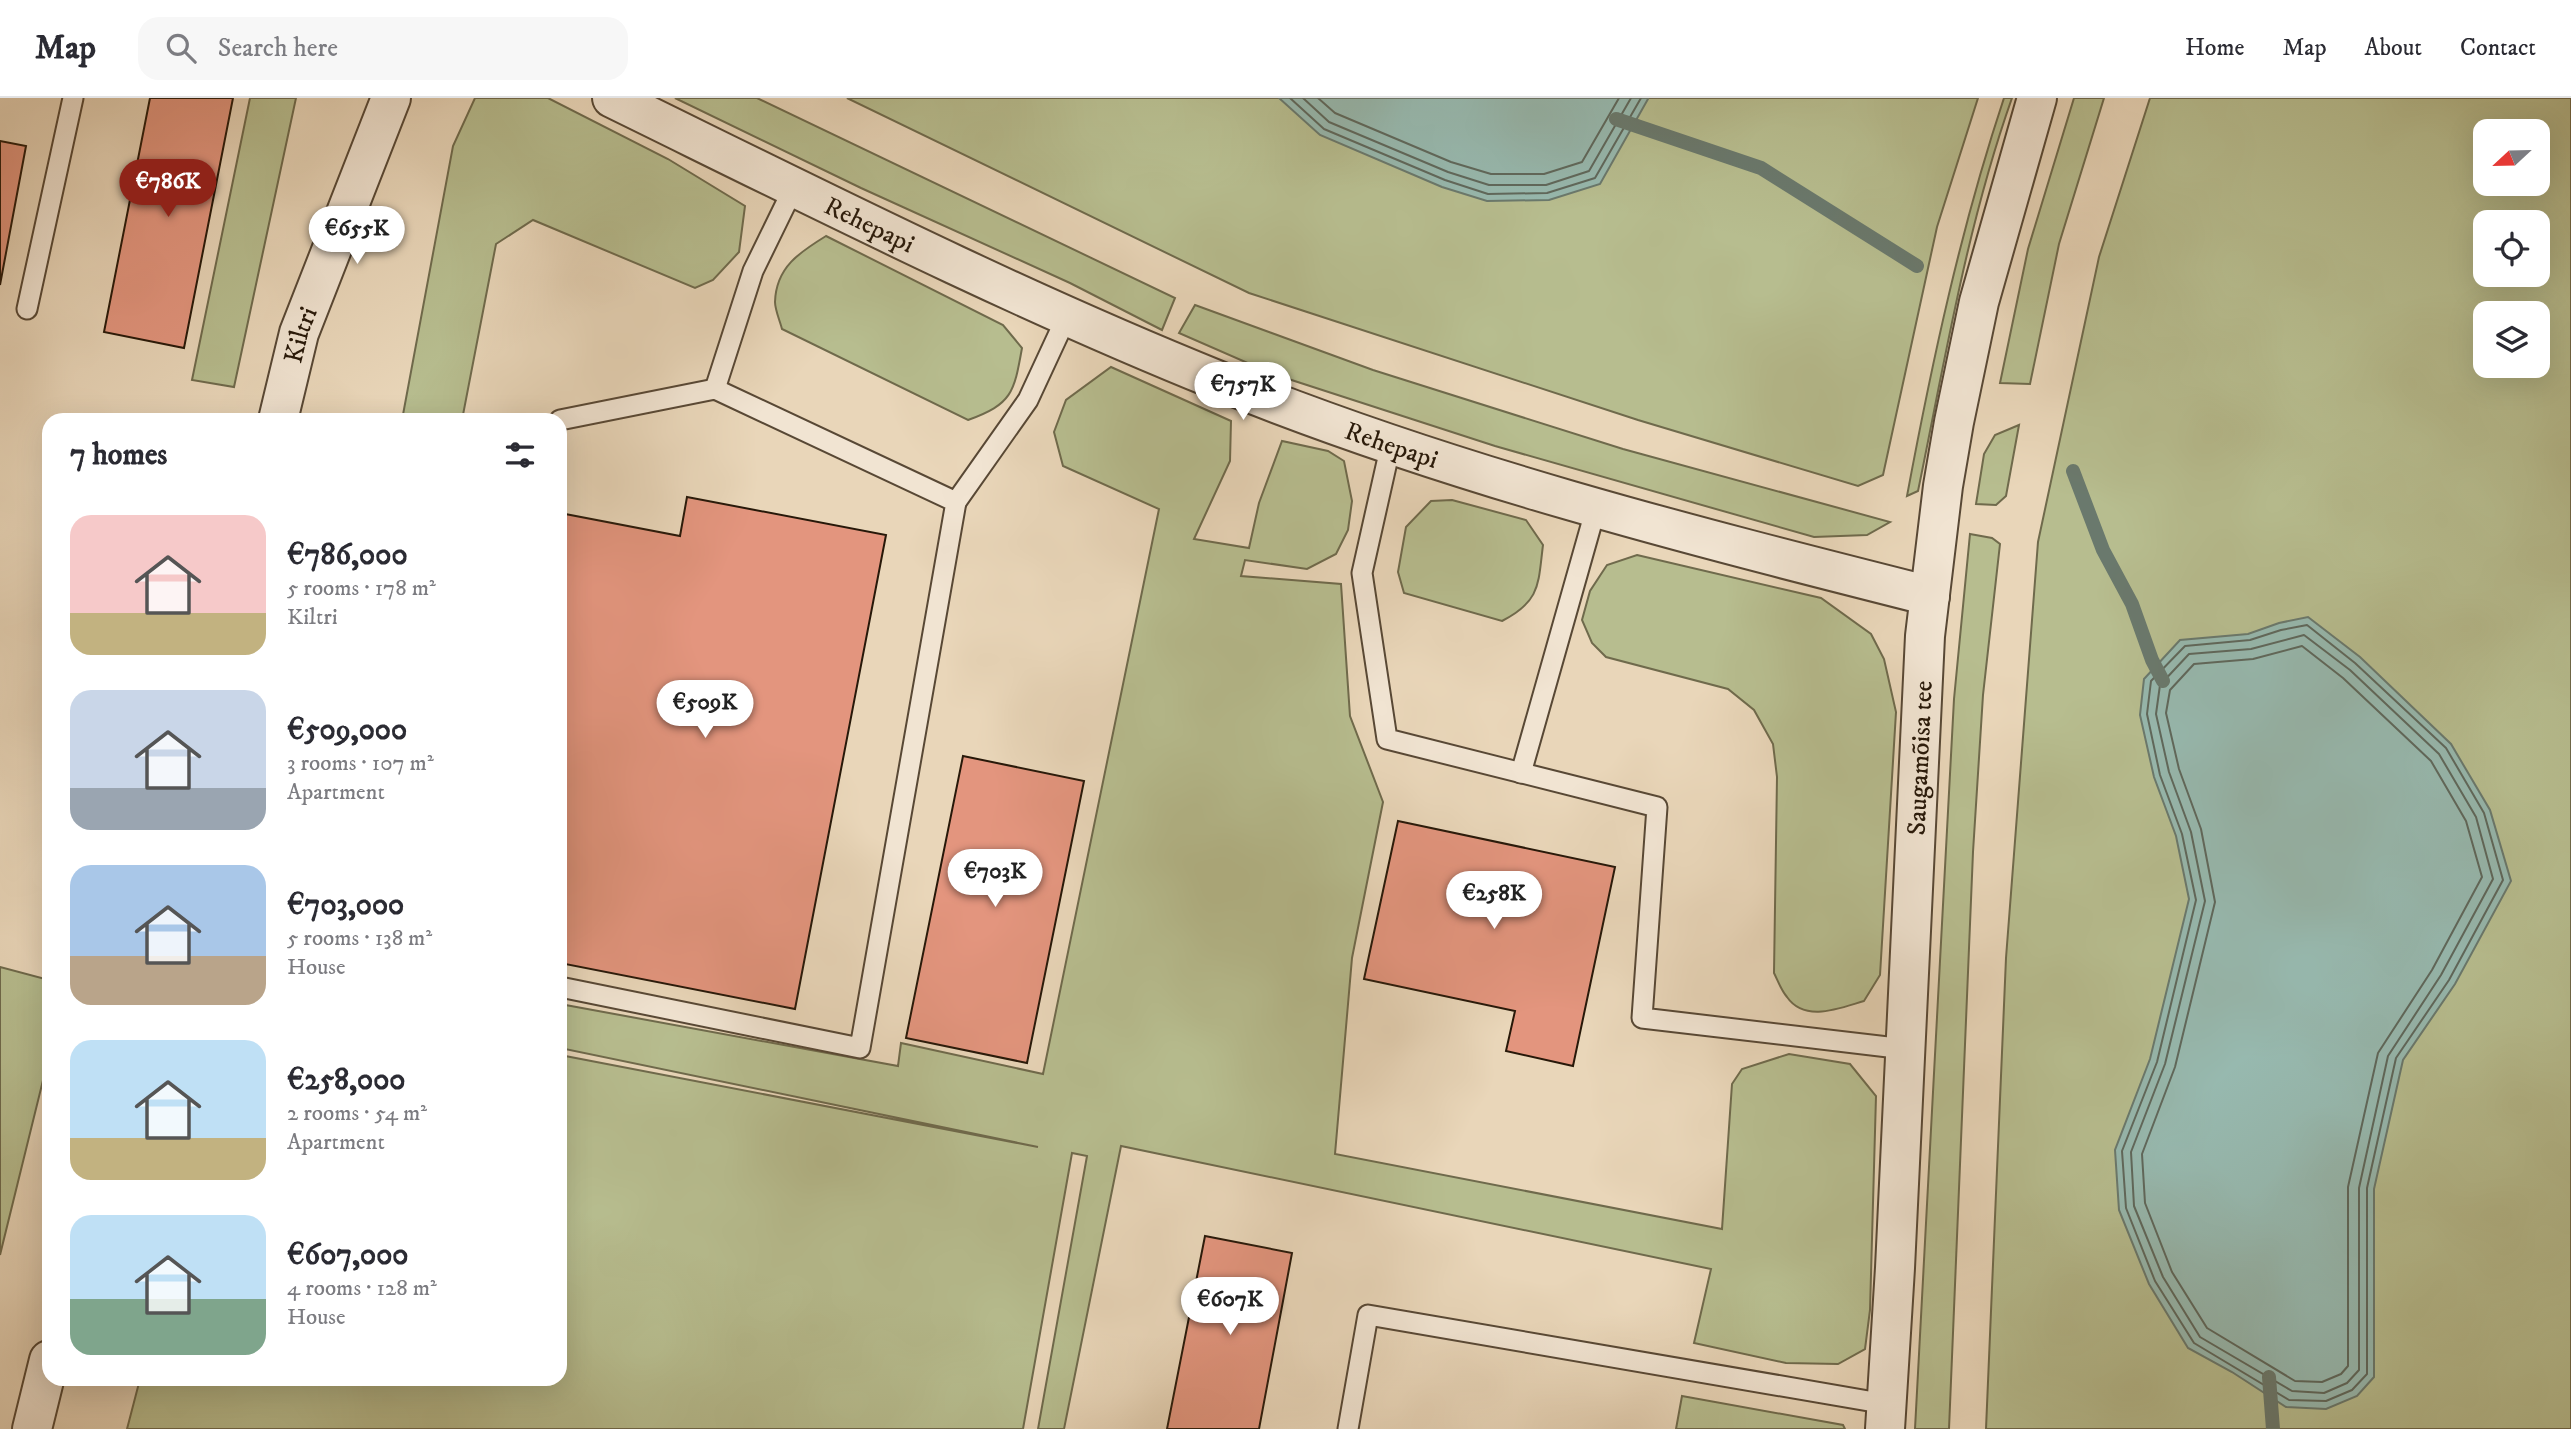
<!DOCTYPE html>
<html lang="en">
<head>
<meta charset="utf-8">
<style>
  :root { --surface:#fff; --page:#f7f7f7; --text:#2b2b33; --muted:#7c7c81; --line:#e1e1e2; --accent:#8f2418 }
  body { margin:0; font-family:"IM FELL DW Pica",serif; background:var(--page); color:var(--text); height:100vh; display:flex; flex-direction:column; font-size:26px; white-space:nowrap }
  * { box-sizing:border-box; margin:0 }
  p { font-size:23px; color:var(--muted) }
  .icon { flex:none; width:38px; height:38px; fill:none; stroke:currentColor; stroke-width:2; stroke-linecap:round; stroke-linejoin:round }
  .map { position:relative; flex:1; overflow:hidden }
  .side { position:absolute; left:42px; top:315px; width:525px; height:973px; display:flex; flex-direction:column; background:var(--surface); border-radius:21px; box-shadow:0 7px 28px #0002 }
  .side>* { flex:none }
  .needle { width:46px; rotate:248deg }
  .fabs { position:absolute; left:2473px; top:21px; display:grid; gap:14px }
  .fabs a { display:grid; place-items:center; width:77px; height:77px; border-radius:14px; background:var(--surface); box-shadow:0 7px 28px #0002; font-size:35px }
  .price { position:absolute; translate:-50% -60px; padding:0 16px; border-radius:24px; background:#fff; color:#222; font-size:23px; line-height:46px; filter:drop-shadow(0 2px 4px #0008) }
  .price::after { content:''; position:absolute; left:50%; top:42px; width:21px; height:16px; margin-left:-10px; background:inherit; clip-path:polygon(0 0,100% 0,50% 100%) }
  .price.on { background:var(--accent); color:#fff }
  ul { padding:0; list-style:none }
  li { display:flex; align-items:center; gap:21px; height:175px; padding:0 28px }
  li span { display:grid; place-items:center; flex:none; width:196px; height:140px; border-radius:21px; color:#555 }
  li>.icon { margin-inline-start:auto }
  span .icon { width:84px; height:84px; fill:#fffc; stroke-width:1 }
  li b { font-size:30px }
  h2 { display:flex; justify-content:space-between; align-items:center; height:84px; padding:0 28px; font-size:30px }
  header { display:flex; align-items:center; gap:42px; box-sizing:border-box; height:98px; padding:0 35px; background:var(--surface); border-bottom:2px solid var(--line) }
  header strong { font-size:33px }
  nav { display:flex; gap:38px; margin-inline-start:auto; font-size:24px }
  .search { width:490px; height:63px; background:var(--page); display:flex; align-items:center; gap:18px; box-sizing:border-box; padding:0 24px; border-radius:21px; color:var(--muted); font-size:26px }
  .map>svg:first-child { display:block }
  .green { fill:#b7bd8f; stroke:#6f6a4c; stroke-width:2; fill-rule:evenodd }
  .water { fill:#97b9af; stroke:#6a796d; stroke-width:2 }
  .lines { fill:none; stroke-linecap:round; stroke-linejoin:round }
  .shore { stroke:#5f685c; stroke-width:2 }
  .stream { stroke:#6a796d; stroke-width:14 }
  .building { fill:#e3957e; stroke:#271809; stroke-width:2 }
  .lane-casing { stroke:#584835; stroke-width:23 }
  .street-casing { stroke:#584835; stroke-width:42 }
  .lane { stroke:#f1e4d2; stroke-width:19 }
  .street { stroke:#f1e4d2; stroke-width:38 }
  .labels { text-anchor:middle; stroke-width:5; stroke-linejoin:round; paint-order:stroke }
  .street-label { font-size:26px; fill:#271809; stroke:#f1e4d2 }
</style>
</head>
<body>
<header>
<strong>Map</strong>
<div class="search"><svg class="icon" aria-label="search" viewBox="0 0 24 24"><circle cx="10" cy="10" r="6"/><path d="M15 15l6 6"/></svg>Search here</div>
<nav><a>Home</a><a>Map</a><a>About</a><a>Contact</a></nav>
</header>
<div class="map">
<svg width="2571" height="1331" viewBox="0 0 2571 1331">
  <rect width="100%" height="100%" fill="#e9d6b9"/>
  <filter id="stains"><feTurbulence type="fractalNoise" baseFrequency=".00286" numOctaves="4"/><feColorMatrix values="0 0 0 0 .2 0 0 0 0 .09 0 0 0 0 .02 0 0 0 .5 -.17"/></filter>
  <radialGradient id="worn" r=".72"><stop offset=".6" stop-color="#630" stop-opacity="0"/><stop offset="1" stop-color="#630" stop-opacity=".3"/></radialGradient>
  <g class="green">
    <polygon points="250,0 296,0 234,289 192,282"/>
    <polygon points="475,0 548,0 668,61 745,108 739,154 713,182 695,190 533,122 496,146 462,322 402,322 453,48"/>
    <polygon points="675,0 757,0 1175,200 1162,232 1070,185 861,90"/>
    <polygon points="847,0 1978,0 1937,129 1883,377 1858,388 1638,322 1249,195"/>
    <path d="M2004 0H2012C1967 127 1945 262 1918 393L1907 398C1932 264 1961 129 2004 0Z"/>
    <polygon points="2074,0 2104,0 2059,146 2030,286 2000,285 2028,151"/>
    <path d="M2150 0H2571V1331H1986L2006 860 2038 444 2099 159ZM2485 33H2538V86H2485ZM2485 124H2538V177H2485ZM2485 215H2538V268H2485Z"/>
    <path d="M826 138 1003 227 1022 250C1014 295 1012 306 968 322L782 231C780 223 775 212 775 204 776 169 800 154 826 138Z"/>
    <polygon points="1195,207 1373,272 1623,351 1890,424 1867,437 1814,439 1495,348 1273,276 1179,235"/>
    <polygon points="1111,269 1231,323 1230,363 1194,441 1249,450 1259,405 1282,343 1328,353 1344,363 1352,403 1348,432 1336,456 1307,471 1245,462 1241,478 1341,486 1350,618 1383,704 1352,860 1335,1056 1722,1131 1732,986 1742,971 1789,956 1850,966 1876,998 1870,1212 1865,1251 1838,1266 1786,1265 1694,1245 1711,1171 1121,1048 1064,1331 1038,1331 1087,1058 1072,1055 1023,1331 127,1331 140,1281 560,1281 560,957 1038,1049 560,950 560,906 898,968 901,945 1043,976 1159,411 1063,368 1054,334 1066,302"/>
    <polygon points="2019,327 2006,398 1996,407 1976,406 1984,356 1995,337"/>
    <path d="M1452 402 1526 422 1543 447C1538 486 1541 503 1502 523L1404 495 1398 474 1406 429 1431 403Z"/>
    <polygon points="1970,436 1992,440 2000,446 1983,597 1973,754 1949,1331 1915,1331 1954,601"/>
    <path d="M1637 457 1821 500 1871 536 1884 561 1896 614 1880 877 1864 903C1840 910 1805 925 1787 899 1781 892 1778 883 1774 875L1777 679 1773 646 1754 612 1728 591 1606 559 1592 545 1582 522 1590 493 1607 467Z"/>
    <polygon points="0,869 49,882 49,958 0,1157"/>
    <polygon points="1682,1298 1843,1327 1845,1331 1676,1331"/>
  </g>
  <g class="water">
    <polygon points="1279,0 1648,0 1648,1 1600,86 1549,102 1487,103 1442,89 1320,37"/>
    <polygon points="2308,519 2360,559 2451,646 2490,712 2511,783 2455,886 2403,962 2374,1091 2374,1279 2357,1298 2326,1311 2286,1309 2232,1274 2188,1250 2149,1186 2119,1112 2115,1052 2150,961 2189,801 2176,738 2154,679 2140,617 2144,581 2180,542 2248,536 2279,525"/>
  </g>
  <g class="lines">
    <g class="shore">
      <polyline points="1290,0 1324,31 1445,82 1488,96 1547,95 1595,80 1641,0"/>
      <polyline points="1303,0 1329,24 1448,74 1489,87 1546,87 1589,73 1631,0"/>
      <polyline points="1318,0 1335,15 1451,64 1491,76 1544,76 1582,64 1619,0"/>
      <polygon points="2307,527 2355,565 2446,650 2484,715 2503,782 2449,882 2396,960 2367,1090 2367,1276 2352,1292 2326,1303 2289,1302 2194,1245 2155,1183 2126,1110 2122,1053 2157,964 2196,802 2182,736 2160,677 2147,616 2151,583 2185,548 2250,542 2281,532"/>
      <polygon points="2304,537 2350,572 2439,656 2476,719 2493,781 2441,877 2388,958 2359,1090 2359,1272 2347,1285 2324,1295 2292,1293 2200,1239 2163,1179 2134,1108 2131,1054 2165,966 2205,803 2191,734 2169,674 2156,616 2160,587 2189,556 2251,551"/>
      <polygon points="2302,548 2343,580 2431,663 2466,723 2482,779 2432,872 2378,955 2348,1089 2348,1268 2341,1276 2322,1284 2295,1283 2207,1230 2172,1174 2145,1105 2142,1056 2175,969 2215,804 2201,731 2179,671 2166,615 2170,592 2194,566 2253,561"/>
    </g>
    <g class="stream">
      <polyline points="1616,21 1761,70 1917,168"/>
      <polyline points="2073,373 2103,452 2132,506 2152,562 2163,583"/>
      <polyline points="2269,1279 2273,1331"/>
    </g>
  </g>
  <g class="building">
    <polygon points="150,0 233,0 184,250 104,234"/>
    <polygon points="0,43 26,48 0,187"/>
    <polygon points="687,399 886,437 795,911 560,865 560,415 680,438"/>
    <polygon points="963,658 1084,683 1027,965 906,940"/>
    <polygon points="1398,723 1615,769 1573,968 1506,953 1515,913 1364,881"/>
    <polygon points="1205,1138 1292,1155 1259,1331 1167,1331"/>
  </g>
  <g class="lines">
    <g class="lane-casing">
      <g id="lane">
        <polyline points="27,211 73,0"/>
        <polyline points="715,291 753,173 794,89"/>
        <polyline points="560,322 715,291 956,404 860,950 560,889"/>
        <polyline points="1391,346 1362,475 1387,641 1657,709 1642,920 1905,951"/>
        <polyline points="956,404 1028,302 1067,218"/>
        <polyline points="1521,675 1596,410"/>
        <polyline points="1348,1331 1368,1217 1886,1306"/>
      </g>
    </g>
    <g class="street-casing">
      <g id="street">
        <path id="s1" d="M612 0C812 98 1011 199 1217 282 1448 376 1689 437 1930 498"/>
        <path id="s2" d="M278 322 299 235 391 0"/>
        <polyline points="32,1331 49,1262"/>
        <path id="s3" d="M1885 1331 1895 1170 1925 538 1943 388 1954 324 1979 204 2037 0"/>
      </g>
    </g>
    <use href="#lane" class="lane"/>
    <use href="#street" class="street"/>
  </g>
  <g class="labels">
    <g class="street-label">
      <text dy="9" stroke="none"><textPath href="#s1" startOffset="287">Rehepapi</textPath></text>
      <text dy="9" stroke="none"><textPath href="#s2" startOffset="88">Kiltri</textPath></text>
      <text dy="9" stroke="none"><textPath href="#s1" startOffset="854">Rehepapi</textPath></text>
      <text dy="9" stroke="none"><textPath href="#s3" startOffset="672">Saugamõisa tee</textPath></text>
    </g>
  </g>
  <rect width="100%" height="100%" filter="url(#stains)"/>
  <rect width="100%" height="100%" fill="url(#worn)"/>
</svg>
<div class="fabs">
<a><svg class="needle" viewBox="-14 -14 28 28"><path d="M0-13l5 13h-10z" fill="#e53935"/><path d="M0 13l5-13h-10z" fill="#7c7c81"/></svg></a>
<a><svg class="icon" aria-label="locate" viewBox="0 0 24 24"><circle cx="12" cy="12" r="6"/><path d="M12 2v4M12 18v4M2 12h4M18 12h4"/></svg></a>
<a><svg class="icon" aria-label="layers" viewBox="0 0 24 24"><path d="M12 4l9 5-9 5-9-5zM3 14l9 5 9-5"/></svg></a>
</div>
<b class="price on" style="left:168px;top:121px">€786K</b>
<b class="price" style="left:357px;top:168px">€655K</b>
<b class="price" style="left:1243px;top:324px">€757K</b>
<b class="price" style="left:705px;top:642px">€509K</b>
<b class="price" style="left:995px;top:811px">€703K</b>
<b class="price" style="left:1494px;top:833px">€258K</b>
<b class="price" style="left:1230px;top:1239px">€607K</b>
<section class="side">
<h2>7 homes<svg class="icon" aria-label="filters" viewBox="0 0 24 24"><path d="M4 7h16M4 17h16"/><circle cx="9" cy="7" r="2"/><circle cx="15" cy="17" r="2"/></svg></h2>
<ul>
<li><span style="background:linear-gradient(#f6c9c9 70%,#c2b280 0)"><svg class="icon" aria-label="home" viewBox="0 0 24 24"><path d="M3 11l9-7 9 7M6 9v11h12V9"/></svg></span><div><b>€786,000</b><p>5 rooms · 178 m²</p><p>Kiltri</p></div></li>
<li><span style="background:linear-gradient(#c9d6e8 70%,#9aa5b1 0)"><svg class="icon" aria-label="home" viewBox="0 0 24 24"><path d="M3 11l9-7 9 7M6 9v11h12V9"/></svg></span><div><b>€509,000</b><p>3 rooms · 107 m²</p><p>Apartment</p></div></li>
<li><span style="background:linear-gradient(#a9c7e8 65%,#b9a48a 0)"><svg class="icon" aria-label="home" viewBox="0 0 24 24"><path d="M3 11l9-7 9 7M6 9v11h12V9"/></svg></span><div><b>€703,000</b><p>5 rooms · 138 m²</p><p>House</p></div></li>
<li><span style="background:linear-gradient(#bfe0f5 70%,#c2b280 0)"><svg class="icon" aria-label="home" viewBox="0 0 24 24"><path d="M3 11l9-7 9 7M6 9v11h12V9"/></svg></span><div><b>€258,000</b><p>2 rooms · 54 m²</p><p>Apartment</p></div></li>
<li><span style="background:linear-gradient(#bfe0f5 60%,#7fa58c 0)"><svg class="icon" aria-label="home" viewBox="0 0 24 24"><path d="M3 11l9-7 9 7M6 9v11h12V9"/></svg></span><div><b>€607,000</b><p>4 rooms · 128 m²</p><p>House</p></div></li>
</ul>
</section>
</div>
</body>
</html>
